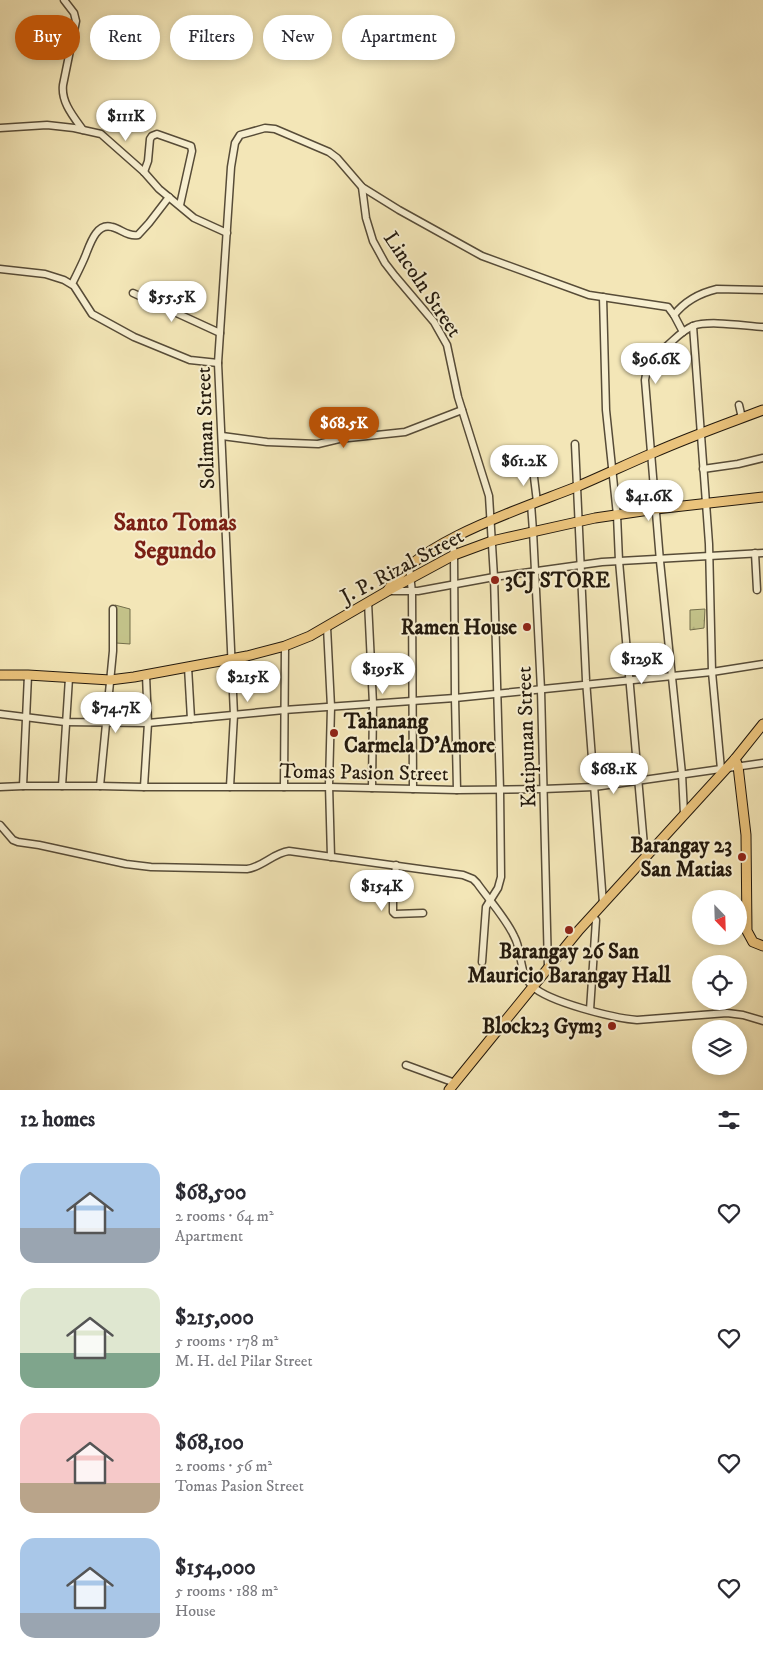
<!DOCTYPE html>
<html lang="en">
<head>
<meta charset="utf-8">
<style>
  :root { --surface:#fff; --page:#f2f2f3; --text:#2b2b33; --muted:#7c7c81; --accent:#b45309 }
  body { margin:0; font-family:"IM FELL DW Pica",serif; background:var(--page); color:var(--text); height:100vh; display:flex; flex-direction:column; font-size:19px; white-space:nowrap }
  * { box-sizing:border-box; margin:0 }
  p { font-size:16px; color:var(--muted) }
  .icon { flex:none; width:28px; height:28px; fill:none; stroke:currentColor; stroke-width:2; stroke-linecap:round; stroke-linejoin:round }
  .map { position:relative; height:1090px; overflow:hidden }
  .side { display:flex; flex-direction:column; background:var(--surface); flex:1 }
  .side>* { flex:none }
  .banner { position:absolute; left:15px; top:15px; width:500px; height:45px; display:flex; gap:10px }
  .needle { width:32px; rotate:157deg }
  .buttons { position:absolute; left:692px; top:890px; display:grid; gap:10px }
  .buttons a { display:grid; place-items:center; width:55px; height:55px; border-radius:50%; background:var(--surface); box-shadow:0 2px 8px #0003; font-size:25px }
  .price { position:absolute; translate:-50% -42px; padding:0 11px; border-radius:18px; background:#fff; color:#222; font-size:16px; line-height:32px; filter:drop-shadow(0 1px 2px #0008) }
  .price::after { content:''; position:absolute; left:50%; top:30px; width:15px; height:11px; margin-left:-8px; background:inherit; clip-path:polygon(0 0,100% 0,50% 100%) }
  .price.active { background:var(--accent); color:#fff }
  ul { padding:0; list-style:none }
  li { display:flex; align-items:center; gap:15px; height:125px; padding:0 20px }
  li span { display:grid; place-items:center; flex:none; width:140px; height:100px; border-radius:15px; color:#555 }
  li>.icon { margin-inline-start:auto }
  span .icon { width:60px; height:60px; fill:#fffc; stroke-width:1 }
  li b { font-size:21px }
  h2 { display:flex; justify-content:space-between; align-items:center; height:60px; padding:0 20px; font-size:21px }
  .chip { padding:0 18px; border-radius:22px; background:var(--surface); box-shadow:0 2px 8px #0003; font-size:18px; line-height:45px }
  .chip.active { background:var(--accent); color:#fff }
  .map>svg:first-child { display:block }
  .forest { fill:url(#forest-firs); stroke:#736e4b }
  .park { fill:#c3c289; stroke:#736e4b }
  .lines { fill:none; stroke-linecap:round; stroke-linejoin:round }
  .minor-casing { stroke:#574c38; stroke-width:9 }
  .major-casing { stroke:#23190d; stroke-width:11 }
  .minor { stroke:#f7efd0; stroke-width:6 }
  .major { stroke:#eac37c; stroke-width:9 }
  .poi-dot { fill:#8f2418; stroke:#f7efd0; stroke-width:2 }
  .labels { text-anchor:middle; stroke-width:4; stroke-linejoin:round; paint-order:stroke }
  .street-label { font-size:21px; fill:#23190d; stroke:#f7efd0 }
  .poi-label { font-size:21px; font-weight:bold; fill:#23190d; stroke:#f7efd0; text-anchor:end }
  .quarter-label { font-size:24px; font-weight:bold; fill:#7a1f14; stroke:#f7efd0 }
</style>
</head>
<body>
<div class="map">
<svg width="763" height="1090" viewBox="0 0 763 1090">
  <defs>
    <pattern id="forest-firs" width="22" height="20" patternUnits="userSpaceOnUse" patternTransform="scale(1.25)"><rect width="22" height="20" fill="#c3c289"/><path d="M5 1l3.5 6h-7zM16 11l3.5 6h-7z" fill="#a7a675"/></pattern>
  </defs>
  <rect width="100%" height="100%" fill="#f3e6b7"/>
  <filter id="stains"><feTurbulence type="fractalNoise" baseFrequency=".004" numOctaves="4"/><feColorMatrix values="0 0 0 0 .2 0 0 0 0 .09 0 0 0 0 .02 0 0 0 .5 -.17"/></filter>
  <radialGradient id="worn" r=".72"><stop offset=".6" stop-color="#630" stop-opacity="0"/><stop offset="1" stop-color="#630" stop-opacity=".3"/></radialGradient>
  <polygon class="forest" points="705,609 704,628 690,630 690,610"/>
  <polygon class="park" points="115,605 130,609 130,644 116,643"/>
  <g class="lines">
    <g class="minor-casing">
      <g id="minor">
        <path d="M64 0 74 13 76 21 63 85C61 102 73 116 83 130"/>
        <polyline points="0,128 47,125 74,128 101,134 144,172 159,189 194,218 227,233"/>
        <polyline points="144,172 148,161 150,139 152,136 157,134 191,146 192,151 180,205"/>
        <polyline points="362,187 366,218 373,241 385,263 395,276 434,322 447,345 458,397 489,496 494,577 500,790 501,877 498,888 486,907 482,962"/>
        <polyline points="0,269 45,274 64,280 74,286 92,314 134,337 190,360 218,363"/>
        <path d="M72 284C76 276 80 268 84 259 89 248 95 222 112 227 121 229 128 237 138 235L149 223 169 197"/>
        <polyline points="133,293 220,333"/>
        <polyline points="603,297 606,410 617,515 619,561 645,857"/>
        <path d="M674 315C685 301 700 293 717 289L763 290"/>
        <polyline points="693,326 709,544 712,672 721,769"/>
        <polyline points="739,405 742,418"/>
        <polyline points="222,436 267,442 318,444 339,439 405,432 462,410"/>
        <polyline points="575,444 586,680 603,903"/>
        <polyline points="533,469 537,502"/>
        <polyline points="703,469 738,464 763,458"/>
        <polyline points="531,504 533,531 541,690 548,968"/>
        <polyline points="452,539 454,555 455,698 457,790"/>
        <polyline points="755,553 757,590"/>
        <polyline points="409,566 412,592 413,789"/>
        <polyline points="387,591 418,591 494,577 602,562 763,553"/>
        <polyline points="368,602 373,704 372,788"/>
        <polyline points="327,627 331,707 329,785 331,857"/>
        <polyline points="188,667 191,719"/>
        <polyline points="0,714 65,722 148,723 284,710 455,698 712,672 763,664"/>
        <polyline points="23,786 28,675"/>
        <polyline points="62,786 69,678"/>
        <polyline points="100,786 113,651 113,609"/>
        <polyline points="0,787 23,786 100,786 144,787 329,787 457,790 543,789 594,787 763,763"/>
        <polyline points="144,787 148,723 146,675"/>
        <polyline points="230,787 234,715 218,363 231,167 235,143 240,135 265,128 275,129 329,152 337,158 362,187 399,210 482,256 589,295 668,307 674,315 683,332"/>
        <polyline points="284,787 285,646"/>
        <path d="M684 814 682 774 660 561 645 380C647 364 656 355 668 345 676 338 683 330 693 326 709 320 745 326 763 327"/>
        <path d="M0 825 13 840 18 842 39 845 126 864 151 867 247 869C263 867 273 853 289 851L463 875 473 879 477 883C489 900 505 917 514 936 523 952 518 972 532 986 549 1002 613 1018 637 1020L727 1013 743 1015 763 1021"/>
        <polyline points="396,865 393,899 393,912 395,914 423,913"/>
        <polyline points="590,1010 596,920 592,916"/>
        <polyline points="406,1065 455,1083"/>
      </g>
    </g>
    <g class="major-casing">
      <g id="major">
        <path d="M388 590C415 542 526 507 576 487 602 476 627 464 653 453 689 437 726 424 763 410"/>
        <polyline points="0,675 28,675 110,680 134,677 247,656 285,646 310,636 391,589 454,555 492,541 595,518 656,509 763,497"/>
        <polyline points="735,759 738,766 746,835 747,931 753,942 763,946"/>
        <polyline points="449,1090 579,930 735,759 763,724"/>
      </g>
    </g>
    <use href="#minor" class="minor"/>
    <use href="#major" class="major"/>
  </g>
  <g class="poi-dot">
    <circle cx="495" cy="580" r="5"/>
    <circle cx="527" cy="627" r="5"/>
    <circle cx="334" cy="733" r="5"/>
    <circle cx="742" cy="857" r="5"/>
    <circle cx="569" cy="930" r="5"/>
    <circle cx="612" cy="1026" r="5"/>
  </g>
  <g class="labels">
    <g class="street-label">
      <text transform="translate(423 284) rotate(56)" y="7">Lincoln Street</text>
      <text transform="translate(205 428) rotate(-92)" y="7">Soliman Street</text>
      <text transform="translate(402 566) rotate(-28)" y="7">J. P. Rizal Street</text>
      <text transform="translate(526 737) rotate(-92)" y="7">Katipunan Street</text>
      <text transform="translate(364 772) rotate(1)" y="7">Tomas Pasion Street</text>
    </g>
    <g class="poi-label">
      <text x="505" y="587" text-anchor="start">3CJ STORE</text>
      <text x="517" y="634">Ramen House</text>
      <text x="344" y="728" text-anchor="start">Tahanang<tspan x="344" dy="24">Carmela D'Amore</tspan></text>
      <text x="732" y="852">Barangay 23<tspan x="732" dy="24">San Matias</tspan></text>
      <text x="569" y="958" text-anchor="middle">Barangay 26 San<tspan x="569" dy="24">Mauricio Barangay Hall</tspan></text>
      <text x="602" y="1033">Block23 Gym3</text>
    </g>
    <g class="quarter-label">
      <text x="175" y="530">Santo Tomas<tspan x="175" dy="28">Segundo</tspan></text>
    </g>
  </g>
  <rect width="100%" height="100%" filter="url(#stains)"/>
  <rect width="100%" height="100%" fill="url(#worn)"/>
</svg>
<div class="buttons">
<a><svg class="needle" viewBox="-14 -14 28 28"><path d="M0-13l5 13h-10z" fill="#e53935"/><path d="M0 13l5-13h-10z" fill="#7c7c81"/></svg></a>
<a><svg class="icon" aria-label="locate" viewBox="0 0 24 24"><circle cx="12" cy="12" r="6"/><path d="M12 2v4M12 18v4M2 12h4M18 12h4"/></svg></a>
<a><svg class="icon" aria-label="layers" viewBox="0 0 24 24"><path d="M12 4l9 5-9 5-9-5zM3 14l9 5 9-5"/></svg></a>
</div>
<b class="price" style="left:126px;top:142px">$111K</b>
<b class="price" style="left:172px;top:323px">$55.5K</b>
<b class="price" style="left:656px;top:385px">$96.6K</b>
<b class="price active" style="left:344px;top:449px">$68.5K</b>
<b class="price" style="left:524px;top:487px">$61.2K</b>
<b class="price" style="left:649px;top:522px">$41.6K</b>
<b class="price" style="left:642px;top:685px">$129K</b>
<b class="price" style="left:383px;top:695px">$195K</b>
<b class="price" style="left:248px;top:703px">$215K</b>
<b class="price" style="left:116px;top:734px">$74.7K</b>
<b class="price" style="left:614px;top:795px">$68.1K</b>
<b class="price" style="left:382px;top:912px">$154K</b>
<div class="banner">
<a class="chip active">Buy</a>
<a class="chip">Rent</a>
<a class="chip">Filters</a>
<a class="chip">New</a>
<a class="chip">Apartment</a>
</div>
</div>
<section class="side">
<h2>12 homes<svg class="icon" aria-label="filters" viewBox="0 0 24 24"><path d="M4 7h16M4 17h16"/><circle cx="9" cy="7" r="2"/><circle cx="15" cy="17" r="2"/></svg></h2>
<ul>
<li><span style="background:linear-gradient(#a9c7e8 65%,#9aa5b1 0)"><svg class="icon" aria-label="home" viewBox="0 0 24 24"><path d="M3 11l9-7 9 7M6 9v11h12V9"/></svg></span><div><b>$68,500</b><p>2 rooms · 64 m²</p><p>Apartment</p></div><svg class="icon" aria-label="heart" viewBox="0 0 24 24"><path d="M12 20l-8-8c-3-5 5-10 8-4 3-6 11-1 8 4z"/></svg></li>
<li><span style="background:linear-gradient(#dfe7d0 65%,#7fa58c 0)"><svg class="icon" aria-label="home" viewBox="0 0 24 24"><path d="M3 11l9-7 9 7M6 9v11h12V9"/></svg></span><div><b>$215,000</b><p>5 rooms · 178 m²</p><p>M. H. del Pilar Street</p></div><svg class="icon" aria-label="heart" viewBox="0 0 24 24"><path d="M12 20l-8-8c-3-5 5-10 8-4 3-6 11-1 8 4z"/></svg></li>
<li><span style="background:linear-gradient(#f6c9c9 70%,#b9a48a 0)"><svg class="icon" aria-label="home" viewBox="0 0 24 24"><path d="M3 11l9-7 9 7M6 9v11h12V9"/></svg></span><div><b>$68,100</b><p>2 rooms · 56 m²</p><p>Tomas Pasion Street</p></div><svg class="icon" aria-label="heart" viewBox="0 0 24 24"><path d="M12 20l-8-8c-3-5 5-10 8-4 3-6 11-1 8 4z"/></svg></li>
<li><span style="background:linear-gradient(#a9c7e8 75%,#9aa5b1 0)"><svg class="icon" aria-label="home" viewBox="0 0 24 24"><path d="M3 11l9-7 9 7M6 9v11h12V9"/></svg></span><div><b>$154,000</b><p>5 rooms · 188 m²</p><p>House</p></div><svg class="icon" aria-label="heart" viewBox="0 0 24 24"><path d="M12 20l-8-8c-3-5 5-10 8-4 3-6 11-1 8 4z"/></svg></li>
</ul>
</section>
</body>
</html>
